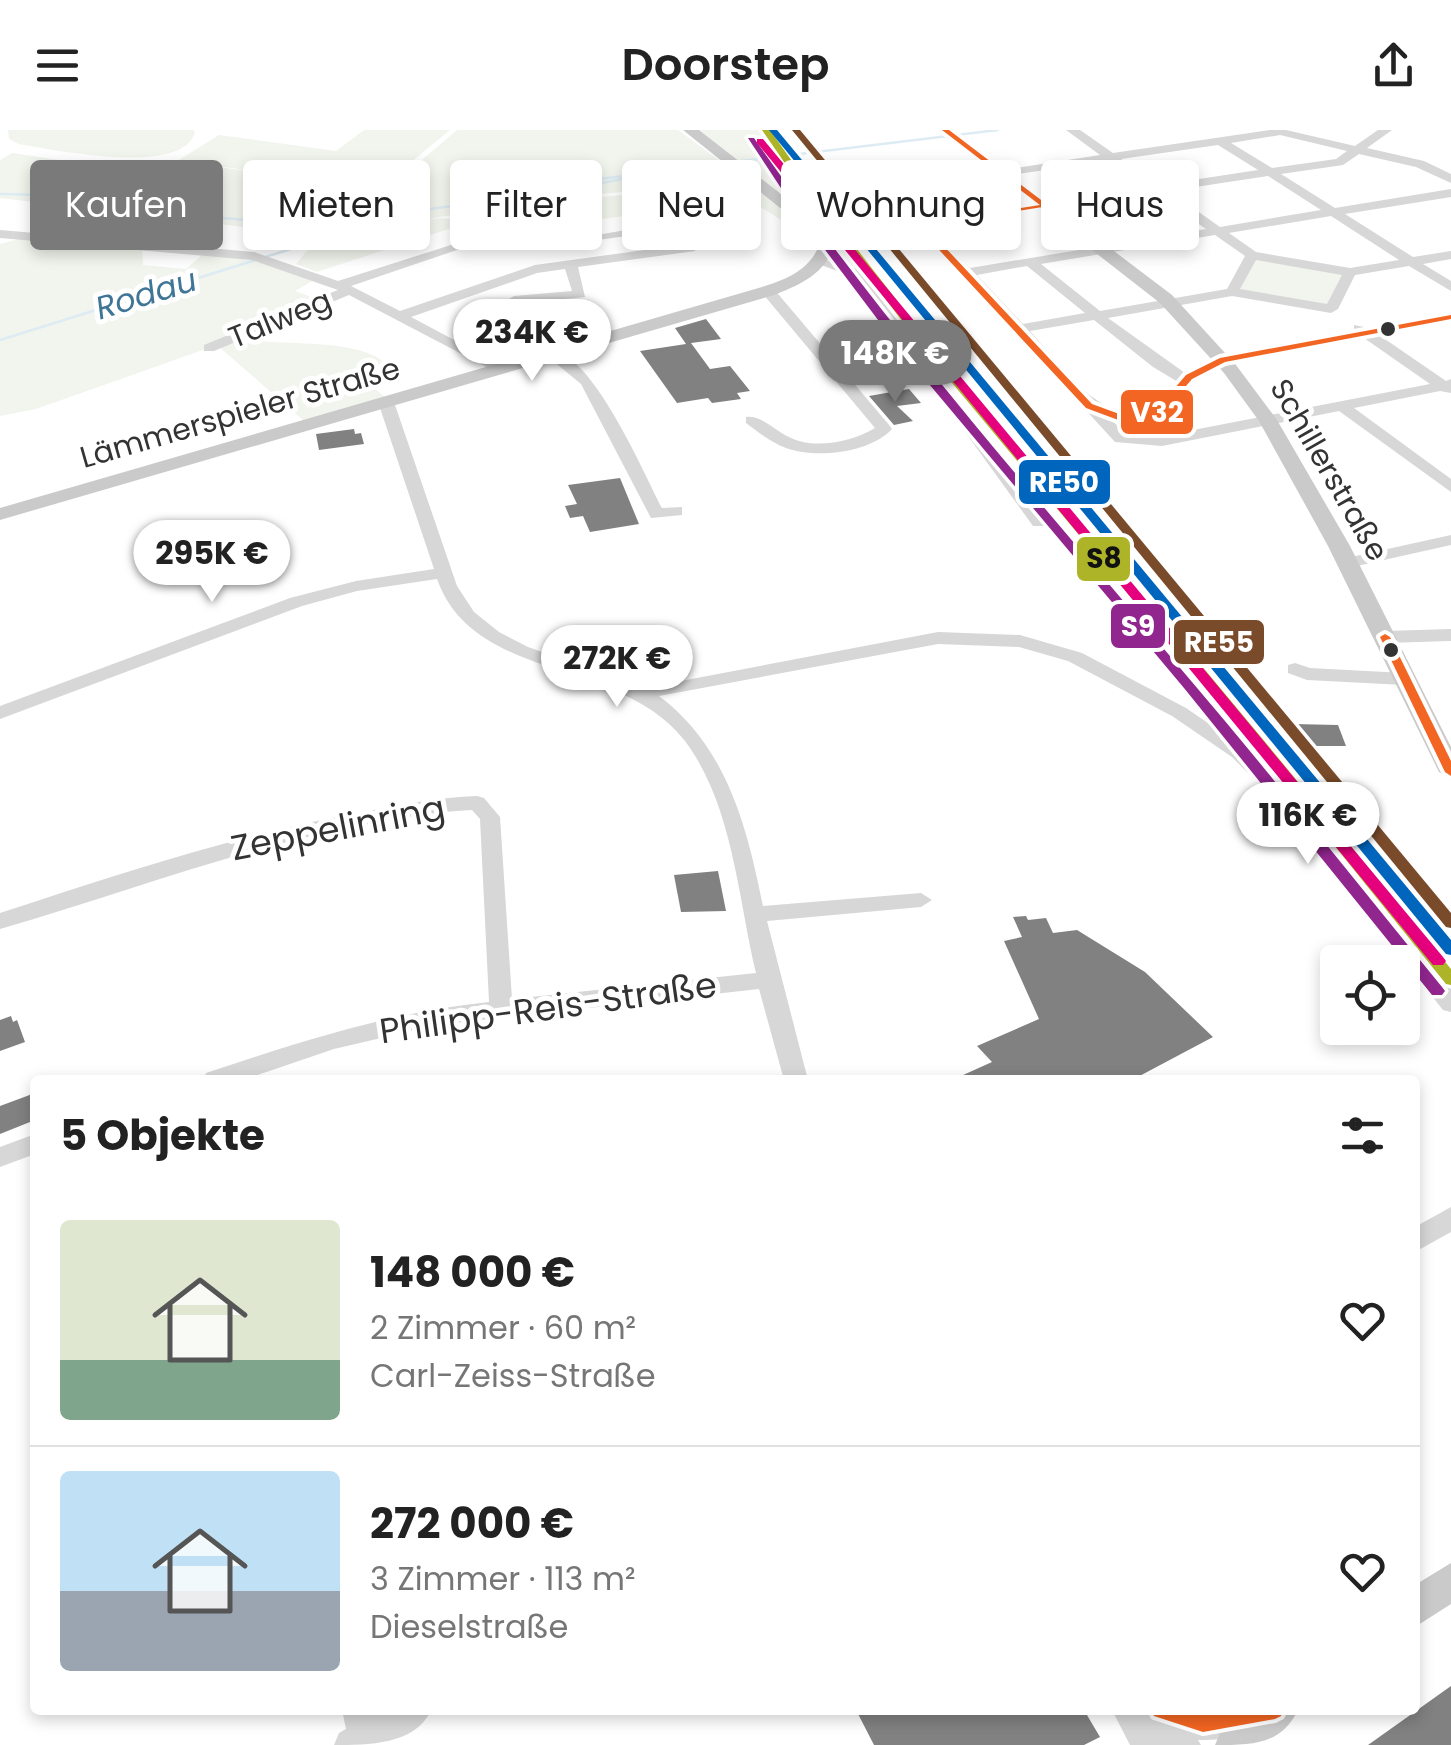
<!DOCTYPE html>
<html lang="de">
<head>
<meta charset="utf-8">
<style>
  :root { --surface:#fff; --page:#f6f6f6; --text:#222; --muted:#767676; --line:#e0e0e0; --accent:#7a7a7a }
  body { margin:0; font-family:Poppins,sans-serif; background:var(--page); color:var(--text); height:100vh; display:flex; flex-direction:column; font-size:38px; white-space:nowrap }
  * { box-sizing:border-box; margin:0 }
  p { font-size:32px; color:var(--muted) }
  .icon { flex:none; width:55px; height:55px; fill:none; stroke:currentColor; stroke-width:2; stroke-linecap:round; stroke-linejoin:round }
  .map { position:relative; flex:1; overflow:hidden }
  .drawer { position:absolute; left:30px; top:945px; width:1390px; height:640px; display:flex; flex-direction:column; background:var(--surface); border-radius:10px; box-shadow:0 5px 15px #0003 }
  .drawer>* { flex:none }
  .banner { position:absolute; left:30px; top:30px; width:1392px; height:90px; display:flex; gap:20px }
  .buttons { position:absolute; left:1320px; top:815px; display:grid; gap:20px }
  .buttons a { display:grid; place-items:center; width:100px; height:100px; border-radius:10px; background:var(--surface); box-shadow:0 5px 15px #0003; font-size:50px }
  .price { position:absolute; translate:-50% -85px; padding:0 22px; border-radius:35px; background:#fff; color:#222; font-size:32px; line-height:65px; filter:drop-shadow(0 2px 5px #0008) }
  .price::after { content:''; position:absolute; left:50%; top:60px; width:30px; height:22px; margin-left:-15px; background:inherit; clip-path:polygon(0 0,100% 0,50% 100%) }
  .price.selected { background:var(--accent); color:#fff }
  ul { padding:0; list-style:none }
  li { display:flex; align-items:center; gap:30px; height:250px; padding:0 30px }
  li+li { border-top:2px solid var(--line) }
  li span { display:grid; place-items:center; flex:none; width:280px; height:200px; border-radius:10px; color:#555 }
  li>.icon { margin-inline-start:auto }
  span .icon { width:120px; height:120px; fill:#fffc; stroke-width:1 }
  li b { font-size:42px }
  h2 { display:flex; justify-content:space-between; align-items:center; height:120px; padding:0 30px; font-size:42px }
  .chip { padding:0 35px; border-radius:10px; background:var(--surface); box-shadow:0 5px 15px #0003; font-size:35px; line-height:90px }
  .chip.selected { background:var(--accent); color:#fff }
  header { display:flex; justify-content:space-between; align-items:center; height:130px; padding:0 30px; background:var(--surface); font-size:45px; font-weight:600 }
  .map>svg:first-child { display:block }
  .green { fill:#f1f5ed }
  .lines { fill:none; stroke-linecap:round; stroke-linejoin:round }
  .stream { stroke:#ddebf3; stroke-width:2.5 }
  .building { fill:#818181 }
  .minor { fill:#d7d7d7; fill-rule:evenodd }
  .major { fill:#cacaca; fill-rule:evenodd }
  .bus-1-casing { stroke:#fff; stroke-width:8 }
  .bus-1 { fill:#f26522; fill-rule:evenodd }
  .rail-1-casing { stroke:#fff; stroke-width:7 }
  .rail-2-casing { stroke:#fff; stroke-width:7 }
  .rail-3-casing { stroke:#fff; stroke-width:7 }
  .rail-4-casing { stroke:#fff; stroke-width:7 }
  .rail-5-casing { stroke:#fff; stroke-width:7 }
  .rail-1 { fill:#aeb427; fill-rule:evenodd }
  .rail-2 { fill:#91268f; fill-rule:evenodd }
  .rail-3 { fill:#0065bd; fill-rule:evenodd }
  .rail-4 { fill:#e5007d; fill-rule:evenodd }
  .rail-5 { fill:#7a4b2a; fill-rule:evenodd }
  .bus-dot { fill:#333; stroke:#fff; stroke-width:4 }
  .labels { text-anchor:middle; stroke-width:10; stroke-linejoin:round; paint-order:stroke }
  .far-street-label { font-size:30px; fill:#333; stroke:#fff }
  .far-water-label { font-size:32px; font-style:italic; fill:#3f7597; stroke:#fff }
  .street-label { font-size:35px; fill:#333; stroke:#fff }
  .line-badge { stroke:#fff; stroke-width:4 }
  .badge-label { font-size:28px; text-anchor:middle; font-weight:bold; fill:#fff }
  .pale-badge-label { font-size:28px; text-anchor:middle; font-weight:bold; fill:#111 }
</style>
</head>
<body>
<header><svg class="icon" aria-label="menu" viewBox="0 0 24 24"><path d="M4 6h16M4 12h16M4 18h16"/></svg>Doorstep<svg class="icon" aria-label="share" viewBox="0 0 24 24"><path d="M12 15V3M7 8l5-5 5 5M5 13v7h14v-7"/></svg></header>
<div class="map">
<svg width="1451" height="1615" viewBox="0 0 1451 1615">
  <rect width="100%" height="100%" fill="#fff"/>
  <g class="green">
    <path d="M8 0H193L195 2C183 47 53 20 19 14L9 9Z"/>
    <polygon points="364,0 450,0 325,103 252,98 0,68 0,30 12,23 121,39 96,55 99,56 125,40 144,42 119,59 129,61 176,31 291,47 179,30 219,5 336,21"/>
    <polygon points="457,0 678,0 746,50 539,70 400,94 441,88 470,92 317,142 296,134 307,121 356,105 335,104"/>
    <path d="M700 0H760L856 138 829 128 831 116C816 86 786 72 761 52 740 36 720 17 700 0Z"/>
    <polygon points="748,53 806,99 799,101 736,62 704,63 668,80 581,92 564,74 569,70"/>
    <path d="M22 108 142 116 143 135 186 139 202 125 239 128 319 147 295 161 325 172 239 208C278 218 367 205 390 239L341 254 353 265 375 259 385 267 304 291 217 215 36 279 0 286V114Z"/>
    <polygon points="1256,127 1346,143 1328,177 1237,161"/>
  </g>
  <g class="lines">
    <g class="stream">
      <polyline points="529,57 642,44"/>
      <polyline points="0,64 82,66 210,87 354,99"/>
      <polyline points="0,210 409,82 466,74 492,59 571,59 668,40 998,0"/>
    </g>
  </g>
  <g class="building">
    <polygon points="706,189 721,209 691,213 710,239 730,236 750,261 737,263 741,269 712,273 708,268 677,273 640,221 686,214 675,198"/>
    <polygon points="909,259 921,273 897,276 913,291 894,295 869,266"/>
    <polygon points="354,299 355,304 361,303 364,314 319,320 316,304"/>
    <polygon points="620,348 639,394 590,402 583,386 570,388 565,376 577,374 568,355"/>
    <polygon points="611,495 621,517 656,511 669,540 644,544 638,530 606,536 590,498"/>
    <polygon points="1293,594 1338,595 1346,616 1311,616"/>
    <polygon points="718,741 726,781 681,782 674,745"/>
    <polygon points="1026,786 1028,790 1046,788 1053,803 1077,800 1145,842 1213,907 1132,950 952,950 992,932 977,916 1039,889 1004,811 1022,807 1013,787"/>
    <polygon points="11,886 13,892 17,890 25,912 0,921 0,890"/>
    <polygon points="35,963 35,990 0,1004 0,976"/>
    <polygon points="1451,1556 1451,1615 1368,1615"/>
    <polygon points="856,1580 1084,1580 1100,1607 1084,1615 874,1615"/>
  </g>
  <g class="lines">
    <g class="minor">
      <path d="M1066 0H1080L1113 23 1270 0H1286L1355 16 1378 0H1392L1367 18 1424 31 1451 44V53L1416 37 1359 24 1343 35 1281 44 1335 78 1451 59V67L1345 84 1413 127 1451 121V129L1423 134 1451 151V161L1409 136 1355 145 1338 179 1331 183 1232 166 1108 188 1185 243 1218 227 1354 201V195L1369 198 1451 183V191L1379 205 1446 251 1451 249V263L1440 261 1354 278 1451 349V362L1339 281 1162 316 1115 312 938 119 868 61 878 58 920 91 1146 57 1108 31 887 63 881 59 1100 25ZM1280 5 1347 21 1336 29 1272 38 1231 13ZM1218 15 1258 40 1160 55 1121 29ZM1268 46 1321 80 1220 97 1169 61ZM1155 63 1206 99 970 138 928 98ZM1331 86 1399 130 1350 138 1256 122 1229 103ZM1215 105 1245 126 1227 159 1100 181 1041 134ZM1256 130 1342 145 1327 174 1240 159ZM1027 136 1085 183 1023 194 977 145ZM1094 190 1153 237 1178 252C1124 328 1070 245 1030 201ZM1364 208 1430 254 1162 306 1125 304 1112 290 1121 293 1158 288 1175 277 1194 250 1227 234Z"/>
      <polygon points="673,92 695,115 695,121 578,137 585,167 514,174 507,170 514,166 572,161 565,139 537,143 411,187 503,236 505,239 498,243 349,165 214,221 204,221 204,215 338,160 252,130 0,108 0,100 254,122 338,151 498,100 498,106 351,156 400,181 535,135 681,115 670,100 598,110 591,106"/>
      <polygon points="816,127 863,141 1045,388 1045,396 1033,396 853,147 816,133"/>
      <path d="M768 157 773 158 890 296 892 299C870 323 816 329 786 318 772 313 758 302 746 293V287C761 285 774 300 789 307 813 320 852 312 875 298L763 164 761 161Z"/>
      <path d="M547 220C590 216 644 344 662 378L682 377V385L651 388 581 254 547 226Z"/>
      <path d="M386 267 394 272 457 456 474 482 499 502 528 517 644 558 938 502 1020 505 1082 523 1186 578 1246 619 1289 660 1451 858V882L1443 880 1275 670 1232 627 1172 586 1068 531 1019 517 938 514 659 566C727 617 747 697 763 776L921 763 932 770 921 777 767 791 808 950H784L759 859 437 895 334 919 243 950H203L206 943C299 912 391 882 489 872L480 689 472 680C439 681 406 688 374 693 245 716 125 763 0 799V783C119 744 239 704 363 682 401 675 439 667 477 666L484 668 500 687 512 869 756 843C738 768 733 675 685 611 620 527 474 553 437 449L357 461 302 476 0 589V576L290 468 356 451 434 439 378 272Z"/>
      <polygon points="1451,405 1451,415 1348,438 1339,433 1342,429"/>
      <polygon points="1451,499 1451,511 1385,513 1376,507 1385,501"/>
      <polygon points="1295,533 1310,538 1404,543 1414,549 1404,555 1307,550 1288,543 1288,535"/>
      <polygon points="35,1004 35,1024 0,1037 0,1017"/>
      <polygon points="1451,1077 1451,1102 1415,1122 1415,1097"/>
      <path d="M342 1580H374L375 1584 382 1580H431C416 1615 367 1615 334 1615L339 1603 346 1599Z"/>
      <path d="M1112 1580H1291L1287 1592C1259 1603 1228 1611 1198 1610L1201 1615H1130Z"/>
    </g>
    <g class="major">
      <path d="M683 0H699L823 97 833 120C821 146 799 155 774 165L0 390V378L762 157C784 150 806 142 817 120L810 102Z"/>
      <polygon points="938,0 954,0 1172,165 1236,235 1277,290 1350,416 1451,617 1451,650 1439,642 1328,416 1259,291 1224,243 1160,173"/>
      <polygon points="1451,1433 1451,1474 1415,1497 1415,1455"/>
      <path d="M1246 1580H1298C1281 1615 1252 1615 1215 1615L1221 1601Z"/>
    </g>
    <g class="bus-1-casing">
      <g id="bus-1">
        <polygon points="942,0 949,0 1049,76 925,96 1092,274 1122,285 1156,280 1186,245 1220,228 1451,185 1451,189 1225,232 1192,249 1162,284 1121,291 1086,278 916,95 1040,75"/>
        <polygon points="1385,504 1390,507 1451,631 1451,646 1445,642 1380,507"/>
        <polygon points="1151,1580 1190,1580 1203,1584 1224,1580 1284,1580 1281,1586 1275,1589 1203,1602 1154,1586"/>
      </g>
    </g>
    <use href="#bus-1" class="bus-1"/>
    <g class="rail-1-casing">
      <path id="rail-1" d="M762 0H770C903 191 1057 364 1206 541 1289 640 1370 740 1451 839V855L1446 854 1229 585 918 212 813 74Z"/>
    </g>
    <g class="rail-2-casing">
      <path id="rail-2" d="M748 8H754C888 200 1042 374 1192 552 1277 652 1359 755 1442 857L1445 861 1442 865H1432L1184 558 903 223 798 84Z"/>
    </g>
    <g class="rail-3-casing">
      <polygon id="rail-3" points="769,0 777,0 1451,810 1451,825 1446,824"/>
    </g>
    <g class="rail-4-casing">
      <polygon id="rail-4" points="757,9 763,9 1443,827 1446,831 1443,835 1433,835 757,13"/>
    </g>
    <g class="rail-5-casing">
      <polygon id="rail-5" points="792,0 800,0 1451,783 1451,798 1446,797"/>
    </g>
    <use href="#rail-1" class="rail-1"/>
    <use href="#rail-2" class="rail-2"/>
    <use href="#rail-3" class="rail-3"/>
    <use href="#rail-4" class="rail-4"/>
    <use href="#rail-5" class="rail-5"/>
  </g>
  <g class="bus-dot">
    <circle cx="1388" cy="199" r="9"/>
    <circle cx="1391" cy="520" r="9"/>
  </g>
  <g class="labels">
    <g class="far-street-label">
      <text transform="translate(280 189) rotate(-22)" y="10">Talweg</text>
      <text transform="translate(240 283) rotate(-16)" y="10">Lämmerspieler Straße</text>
      <text transform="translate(1329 340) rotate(60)" y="10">Schillerstraße</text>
    </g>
    <g class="far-water-label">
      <text transform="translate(146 164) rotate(-17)" y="11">Rodau</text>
    </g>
    <g class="street-label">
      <text transform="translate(338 698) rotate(-11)" y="12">Zeppelinring</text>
      <text transform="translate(548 878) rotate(-8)" y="12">Philipp-Reis-Straße</text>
    </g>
  </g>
  <g class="line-badge">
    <rect x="1119" y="258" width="76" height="48" rx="10" fill="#f26522"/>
    <rect x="1017" y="328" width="95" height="48" rx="10" fill="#0065bd"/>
    <rect x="1075" y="405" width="57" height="48" rx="10" fill="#aeb427"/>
    <rect x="1109" y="472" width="58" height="48" rx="10" fill="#91268f"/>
    <rect x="1172" y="488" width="94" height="48" rx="10" fill="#7a4b2a"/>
  </g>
  <g class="badge-label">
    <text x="1157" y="292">V32</text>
    <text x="1064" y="362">RE50</text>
    <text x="1138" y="506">S9</text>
    <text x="1219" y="522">RE55</text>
  </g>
  <g class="pale-badge-label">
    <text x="1104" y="438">S8</text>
  </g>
</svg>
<div class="buttons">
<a><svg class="icon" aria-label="locate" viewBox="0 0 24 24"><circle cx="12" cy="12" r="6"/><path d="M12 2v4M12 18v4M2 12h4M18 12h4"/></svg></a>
</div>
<b class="price" style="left:532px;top:254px">234K €</b>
<b class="price selected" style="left:895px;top:275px">148K €</b>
<b class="price" style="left:212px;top:475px">295K €</b>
<b class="price" style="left:617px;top:580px">272K €</b>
<b class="price" style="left:1308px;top:737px">116K €</b>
<div class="banner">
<a class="chip selected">Kaufen</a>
<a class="chip">Mieten</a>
<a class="chip">Filter</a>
<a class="chip">Neu</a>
<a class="chip">Wohnung</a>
<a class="chip">Haus</a>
</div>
<section class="drawer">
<h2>5 Objekte<svg class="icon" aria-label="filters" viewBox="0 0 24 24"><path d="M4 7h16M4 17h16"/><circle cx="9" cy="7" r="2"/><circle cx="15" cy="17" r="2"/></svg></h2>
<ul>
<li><span style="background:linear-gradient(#dfe7d0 70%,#7fa58c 0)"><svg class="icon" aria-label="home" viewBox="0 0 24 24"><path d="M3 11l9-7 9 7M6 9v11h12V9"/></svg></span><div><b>148 000 €</b><p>2 Zimmer · 60 m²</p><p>Carl-Zeiss-Straße</p></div><svg class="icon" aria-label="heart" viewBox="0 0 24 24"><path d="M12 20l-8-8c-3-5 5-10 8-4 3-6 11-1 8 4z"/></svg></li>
<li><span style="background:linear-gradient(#bfe0f5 60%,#9aa5b1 0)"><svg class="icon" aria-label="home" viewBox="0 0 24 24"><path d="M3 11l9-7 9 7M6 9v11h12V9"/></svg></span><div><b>272 000 €</b><p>3 Zimmer · 113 m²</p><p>Dieselstraße</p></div><svg class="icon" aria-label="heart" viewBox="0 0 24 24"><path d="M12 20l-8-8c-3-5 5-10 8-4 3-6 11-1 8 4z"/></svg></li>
</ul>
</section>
</div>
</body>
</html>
